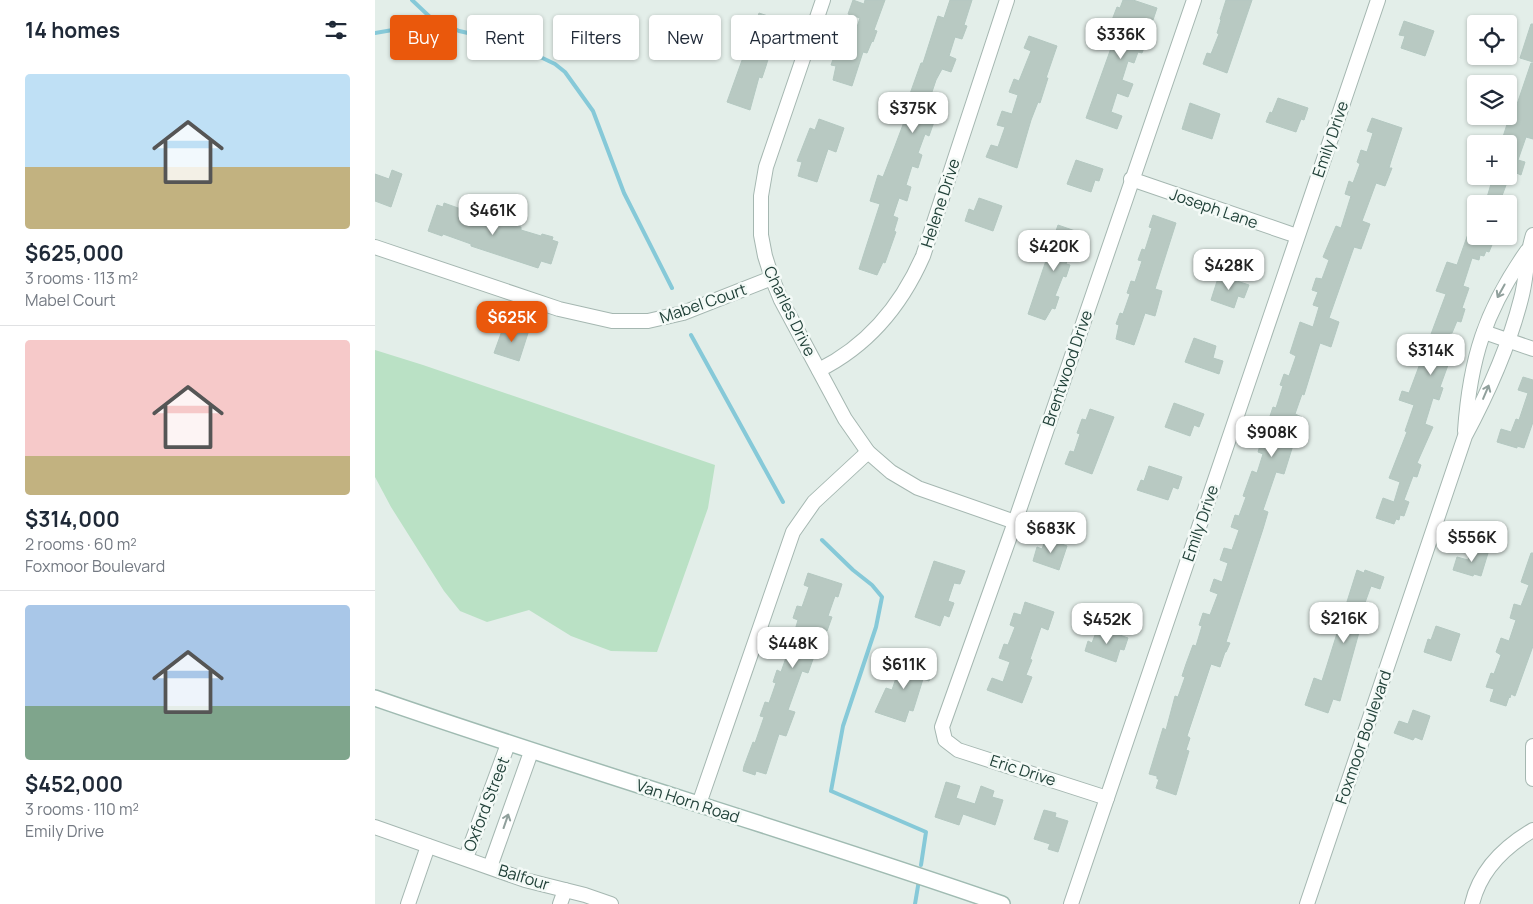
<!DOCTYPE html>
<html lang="en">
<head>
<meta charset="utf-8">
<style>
  :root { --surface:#fff; --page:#f6f6f7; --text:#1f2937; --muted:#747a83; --line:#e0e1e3; --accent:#ea580c }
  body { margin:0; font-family:Manrope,sans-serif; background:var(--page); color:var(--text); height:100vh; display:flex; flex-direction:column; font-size:19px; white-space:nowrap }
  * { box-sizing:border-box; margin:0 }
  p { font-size:16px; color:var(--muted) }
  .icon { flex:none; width:28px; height:28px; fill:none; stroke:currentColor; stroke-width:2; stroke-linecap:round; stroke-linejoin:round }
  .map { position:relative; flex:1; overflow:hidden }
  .sheet { display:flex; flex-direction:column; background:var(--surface); width:375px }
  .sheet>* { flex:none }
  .guide { position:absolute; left:15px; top:15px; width:475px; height:45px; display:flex; gap:10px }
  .controls { position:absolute; left:1092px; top:15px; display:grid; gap:10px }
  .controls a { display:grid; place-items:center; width:50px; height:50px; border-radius:5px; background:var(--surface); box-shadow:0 1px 4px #0004; font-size:25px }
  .price { position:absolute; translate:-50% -42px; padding:0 11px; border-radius:10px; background:#fff; color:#222; font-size:16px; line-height:32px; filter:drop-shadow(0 1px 2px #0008) }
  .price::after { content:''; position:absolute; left:50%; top:30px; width:15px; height:11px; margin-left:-8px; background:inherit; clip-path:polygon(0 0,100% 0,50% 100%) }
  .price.selected { background:var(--accent); color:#fff }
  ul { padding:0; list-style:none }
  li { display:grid; align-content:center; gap:10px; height:265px; padding:0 25px }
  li+li { border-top:1px solid var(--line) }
  li span { display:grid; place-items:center; height:155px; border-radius:5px; color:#555 }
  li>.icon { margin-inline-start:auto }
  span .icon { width:90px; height:90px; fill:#fffc; stroke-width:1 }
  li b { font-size:21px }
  h2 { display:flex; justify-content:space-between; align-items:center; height:60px; padding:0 25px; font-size:21px }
  .tag { padding:0 18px; border-radius:5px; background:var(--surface); box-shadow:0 1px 4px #0004; font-size:18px; line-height:45px }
  .tag.selected { background:var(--accent); color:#fff }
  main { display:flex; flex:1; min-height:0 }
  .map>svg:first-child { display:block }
  .green { fill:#bae1c5 }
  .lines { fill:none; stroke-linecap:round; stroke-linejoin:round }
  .stream { stroke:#86c9d8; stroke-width:4 }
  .building { fill:#b8c9c2; stroke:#b4c8c1 }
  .street-casing { stroke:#a5b7b1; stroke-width:16 }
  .secondary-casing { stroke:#a0bbb2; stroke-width:18 }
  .street { stroke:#fff; stroke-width:14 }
  .secondary { stroke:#fff; stroke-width:15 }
  .oneway { stroke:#90a09c }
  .labels { text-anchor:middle; stroke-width:5; stroke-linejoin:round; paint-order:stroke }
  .street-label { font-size:16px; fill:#214139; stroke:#f4faf7 }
</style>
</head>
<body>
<main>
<section class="sheet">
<h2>14 homes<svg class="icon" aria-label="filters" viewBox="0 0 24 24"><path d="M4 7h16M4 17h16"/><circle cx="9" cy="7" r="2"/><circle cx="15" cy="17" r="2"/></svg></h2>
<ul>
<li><span style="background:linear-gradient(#bfe0f5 60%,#c2b280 0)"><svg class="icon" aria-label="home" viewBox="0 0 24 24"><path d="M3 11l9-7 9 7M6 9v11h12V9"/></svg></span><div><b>$625,000</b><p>3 rooms · 113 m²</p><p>Mabel Court</p></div></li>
<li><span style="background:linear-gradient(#f6c9c9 75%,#c2b280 0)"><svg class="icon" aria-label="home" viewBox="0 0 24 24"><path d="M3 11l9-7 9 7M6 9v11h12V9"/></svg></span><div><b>$314,000</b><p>2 rooms · 60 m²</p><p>Foxmoor Boulevard</p></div></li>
<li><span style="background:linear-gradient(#a9c7e8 65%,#7fa58c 0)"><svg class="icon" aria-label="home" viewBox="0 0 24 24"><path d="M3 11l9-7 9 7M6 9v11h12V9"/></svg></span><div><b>$452,000</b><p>3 rooms · 110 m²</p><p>Emily Drive</p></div></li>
</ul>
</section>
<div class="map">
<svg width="1158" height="904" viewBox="0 0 1158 904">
  <rect width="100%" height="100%" fill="#e3eee9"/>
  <polygon class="green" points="0,350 48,365 340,465 333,508 282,652 236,651 196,636 154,610 112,622 85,611 69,591 16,507 0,477"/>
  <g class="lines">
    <g class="stream">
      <polyline points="37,0 55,17 84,31 134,42 180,64 190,72 218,111 249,193 297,288"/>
      <polyline points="0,33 64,22"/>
      <polyline points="316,335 408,502"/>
      <polyline points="447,540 478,570 497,585 507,597 501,627 468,726 456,791 551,832 546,865"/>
      <polyline points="540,904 544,880"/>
    </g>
  </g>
  <g class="building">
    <polygon points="478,0 489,4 490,0 510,0 499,30 502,31 498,42 497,41 492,53 488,52 477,86 458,80 461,66 456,65 468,32 479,36 485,18 473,14"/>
    <polygon points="575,0 597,0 589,25 592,26 587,39 580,37 574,56 581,59 576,72 567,69 561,80 555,98 566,102 554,136 550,134 543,153 547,155 543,168 537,166 531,185 536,187 532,201 524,198 518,216 523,218 519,231 521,232 510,263 508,262 502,275 484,269 505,204 495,201 503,175 508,177 520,146 529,122 526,121 531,105 546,63 548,63 563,16 569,18"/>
    <polygon points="748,0 758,0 782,8 778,20 775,19 768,39 772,40 767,53 763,52 759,63 753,61 747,80 758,84 753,97 742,93 736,112 747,116 742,129 711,118 745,23 737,20 742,7 745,8"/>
    <polygon points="851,0 877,0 852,73 828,64 832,53 836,54 844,34 842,33 846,20 845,19"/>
    <polygon points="384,13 405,20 391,66 387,78 384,77 375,110 352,102"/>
    <polygon points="1029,21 1059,31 1050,56 1026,48 1030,36 1024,35"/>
    <polygon points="1156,24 1158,24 1158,62 1145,58"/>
    <polygon points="654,36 682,46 671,78 673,78 665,103 663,102 656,120 642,168 611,157 616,145 623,147 630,127 622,125 627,111 637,114 643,95 634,92 639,79 644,81 656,51 649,48"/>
    <polygon points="1156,63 1158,63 1158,139 1151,137 1143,160 1150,162 1146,175 1139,172 1135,181 1134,181 1134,177 1124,204 1110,204 1116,184 1097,178 1097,176 1134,176 1134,144 1126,143 1134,118 1137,119"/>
    <polygon points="903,98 933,108 929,120 926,119 921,132 891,122 895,112 897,113"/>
    <polygon points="815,103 845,114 837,139 807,129"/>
    <polygon points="997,118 1027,128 1016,161 1014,168 1017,168 1010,186 1001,183 987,221 995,224 986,249 979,247 954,318 964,322 956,347 945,343 929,395 927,394 920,414 927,417 922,431 926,433 922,443 919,442 909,474 901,472 888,510 893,512 888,529 851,642 855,643 851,652 850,652 845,667 836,664 812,736 815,738 811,750 814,751 801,795 781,788 784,779 782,779 782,776 774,774 788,728 791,730 800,696 803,697 810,677 807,676 811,664 818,645 821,646 827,626 824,625 828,613 835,615 843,594 835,591 839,579 847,582 853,563 845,560 849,548 857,550 864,530 856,527 860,515 864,516 871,497 868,496 877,471 882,473 888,454 883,452 887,439 891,440 898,421 894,419 898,407 901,408 908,386 905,385 909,374 914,376 921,356 915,353 925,322 938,327 944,307 938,305 943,292 937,290 941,278 947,279 954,260 948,257 961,226 966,228 976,196 970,194 974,181 978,183 985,164 982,162 986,150 992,152 998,133 992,131"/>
    <polygon points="444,119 469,128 461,152 453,149 442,182 423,176 427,162 422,161 435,128 440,130"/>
    <polygon points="701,160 728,169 724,181 720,180 716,192 692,184"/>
    <polygon points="17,170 27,174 16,207 0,201 0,174 14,179"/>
    <polygon points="604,198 627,206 618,231 590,221 594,209 599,211"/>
    <polygon points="69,203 134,226 135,224 146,227 146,230 166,236 167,234 178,237 177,240 183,242 176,264 166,261 163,268 96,246 96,244 68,234 67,236 53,231 62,205 68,207"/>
    <polygon points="778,215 801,223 780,289 787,291 780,316 770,313 759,345 741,339 744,325 741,324 745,313 748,314 755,294 752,293 756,281 760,282 767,261 763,260 767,249 770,250 777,228 774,227"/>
    <polygon points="683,225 706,233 702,245 698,244 691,264 695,265 691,277 688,276 680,296 684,297 680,309 677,308 670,320 653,314"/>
    <polygon points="1093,234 1119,240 1114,252 1111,251 1109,256 1105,255 1104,260 1097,258 1088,286 1094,288 1087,308 1090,309 1086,322 1082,321 1077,333 1075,333 1067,356 1070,357 1068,363 1073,365 1065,387 1068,388 1064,400 1058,398 1050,424 1058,427 1042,463 1046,465 1042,477 1038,476 1029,500 1034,502 1029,516 1025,515 1024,520 1021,519 1019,524 1001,518 1008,498 1019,502 1025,482 1014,478 1032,432 1030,431 1039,405 1024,400 1027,391 1034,393 1071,294 1061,291 1072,262 1082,265"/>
    <polygon points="844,275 874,285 869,298 863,296 859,308 836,300"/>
    <polygon points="141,326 154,330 144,361 119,353 128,328 139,332"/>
    <polygon points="819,338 841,346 838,358 848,361 844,374 810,362"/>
    <polygon points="1148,377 1158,380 1158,422 1149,448 1142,446 1142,448 1122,442 1126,429 1136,432 1141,419 1144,420 1153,393 1143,390"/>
    <polygon points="799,403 829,414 824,427 819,425 815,436 790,427"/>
    <polygon points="715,409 739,417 717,474 690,464 695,451 699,452 705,434 702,433 707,419 711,420"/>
    <polygon points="774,466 807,477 803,489 798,487 793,500 762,490 766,480 769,481"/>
    <polygon points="671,538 692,546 684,570 658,561 662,547 667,549"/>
    <polygon points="1097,547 1113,553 1106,576 1099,574 1098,576 1078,570 1082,557 1093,560"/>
    <polygon points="1156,553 1158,553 1158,646 1140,696 1136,694 1135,698 1134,697 1131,706 1115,701 1119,689 1111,687 1116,673 1119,674 1126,655 1121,652 1126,638 1134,641 1141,620 1135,618 1139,604 1146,606 1154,585 1146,582"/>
    <polygon points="559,561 590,571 585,584 579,583 573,601 579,603 574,617 569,615 565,626 540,617"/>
    <polygon points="982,570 989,573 990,570 1009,577 1005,589 996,586 987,611 996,614 992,627 986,625 965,701 958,699 953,713 930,705 939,678 947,681"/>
    <polygon points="433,573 467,584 463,597 460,596 453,616 457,617 452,631 449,629 433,673 427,671 413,710 420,712 411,736 404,734 391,774 381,771 380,775 368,771 369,766 378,742 380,743 389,717 385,716 390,702 394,703 401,683 398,682 402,670 406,672 413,652 408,650 412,638 417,640 423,620 418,618 422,606 427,607 434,587 429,585"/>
    <polygon points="650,602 679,612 673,630 666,627 655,659 657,660 651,675 657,677 647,703 612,690 617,678 628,682 635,662 624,658 629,644 633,645 640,627 635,625 639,613 646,615"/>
    <polygon points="1061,626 1085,634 1076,661 1049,652 1053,639 1056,640"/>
    <polygon points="723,627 753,638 749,650 745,649 741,662 710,651 713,641 717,643"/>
    <polygon points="528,657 559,668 554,681 548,679 538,711 534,710 530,722 500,712 511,688 517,690"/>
    <polygon points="1038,710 1055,716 1047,740 1040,737 1038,740 1019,733 1024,721 1033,724"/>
    <polygon points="571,782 585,786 581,798 600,804 606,786 619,791 617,797 628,800 620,825 588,814 584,825 560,817"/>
    <polygon points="669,810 681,813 680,817 693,821 683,852 673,849 675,844 659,839"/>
  </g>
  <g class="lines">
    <g class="street-casing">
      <g id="street">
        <polyline points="448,0 391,167 386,196 386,235 390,256 397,278 406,300 470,419 493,452 516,472 543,488 640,522"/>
        <polyline points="756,179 922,236"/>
        <polyline points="0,247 184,309 237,321 273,321 308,313 397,278"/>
        <polyline points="1109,332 1158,349"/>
        <path d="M444 370C494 345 526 306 548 256L632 0"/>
        <path d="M1090 431C1095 359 1110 311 1152 251"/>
        <polyline points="1158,746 1158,779"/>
        <polyline points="732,798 583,750 570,740 567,727 640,522 819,0"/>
        <polyline points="324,804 418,532 439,502 493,452"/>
        <polyline points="0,827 150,880 210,895 236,904"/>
        <polyline points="91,858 133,744"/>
        <polyline points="115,867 156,752"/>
        <polyline points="33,904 53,846"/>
        <polyline points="185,904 190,890"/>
        <polyline points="696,904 1003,0"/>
        <path d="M932 904 1090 436C1113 393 1134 346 1146 299 1152 277 1151 256 1158 235"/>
        <path d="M1097 904C1105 870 1129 847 1158 830"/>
      </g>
    </g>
    <g class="secondary-casing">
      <path id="secondary" d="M0 698C208 770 419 832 627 904"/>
    </g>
    <use href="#street" class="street"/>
    <use href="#secondary" class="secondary"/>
  </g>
  <defs><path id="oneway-shaft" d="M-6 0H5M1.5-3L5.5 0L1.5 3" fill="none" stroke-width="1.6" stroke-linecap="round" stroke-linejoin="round" transform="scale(1.25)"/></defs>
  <g class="oneway">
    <use href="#oneway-shaft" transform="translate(1126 291) rotate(119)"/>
    <use href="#oneway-shaft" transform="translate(1111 392) rotate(-67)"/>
    <use href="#oneway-shaft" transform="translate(131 821) rotate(-71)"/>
  </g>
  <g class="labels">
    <g class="street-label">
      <text transform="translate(955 139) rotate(-71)" y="6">Emily Drive</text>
      <text transform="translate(565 203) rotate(-72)" y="6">Helene Drive</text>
      <text transform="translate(839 208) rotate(19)" y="6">Joseph Lane</text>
      <text transform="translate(328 303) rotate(-19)" y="6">Mabel Court</text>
      <text transform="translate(415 311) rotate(64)" y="6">Charles Drive</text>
      <text transform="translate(692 368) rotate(-71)" y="6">Brentwood Drive</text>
      <text transform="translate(825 523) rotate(-71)" y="6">Emily Drive</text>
      <text transform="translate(988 737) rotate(-71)" y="6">Foxmoor Boulevard</text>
      <text transform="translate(648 770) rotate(18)" y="6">Eric Drive</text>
      <text transform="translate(313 801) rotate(18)" y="6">Van Horn Road</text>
      <text transform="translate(111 804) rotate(-69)" y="6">Oxford Street</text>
      <text transform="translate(149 877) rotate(17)" y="6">Balfour</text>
    </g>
  </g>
</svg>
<div class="controls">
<a><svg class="icon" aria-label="locate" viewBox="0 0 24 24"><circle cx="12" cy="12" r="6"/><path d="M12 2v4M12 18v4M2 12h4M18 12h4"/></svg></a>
<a><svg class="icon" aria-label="layers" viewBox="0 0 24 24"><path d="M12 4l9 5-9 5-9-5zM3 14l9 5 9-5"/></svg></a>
<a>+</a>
<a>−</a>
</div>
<b class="price" style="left:746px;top:60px">$336K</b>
<b class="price" style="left:538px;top:134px">$375K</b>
<b class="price" style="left:118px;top:236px">$461K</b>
<b class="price" style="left:679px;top:272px">$420K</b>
<b class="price" style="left:854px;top:291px">$428K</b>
<b class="price selected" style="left:137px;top:343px">$625K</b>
<b class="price" style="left:1056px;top:376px">$314K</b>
<b class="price" style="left:897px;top:458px">$908K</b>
<b class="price" style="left:676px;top:554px">$683K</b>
<b class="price" style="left:1097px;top:563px">$556K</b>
<b class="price" style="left:969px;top:644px">$216K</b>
<b class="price" style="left:732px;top:645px">$452K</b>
<b class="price" style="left:418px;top:669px">$448K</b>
<b class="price" style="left:529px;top:690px">$611K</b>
<div class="guide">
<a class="tag selected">Buy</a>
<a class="tag">Rent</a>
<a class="tag">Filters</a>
<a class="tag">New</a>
<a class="tag">Apartment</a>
</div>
</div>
</main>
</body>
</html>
